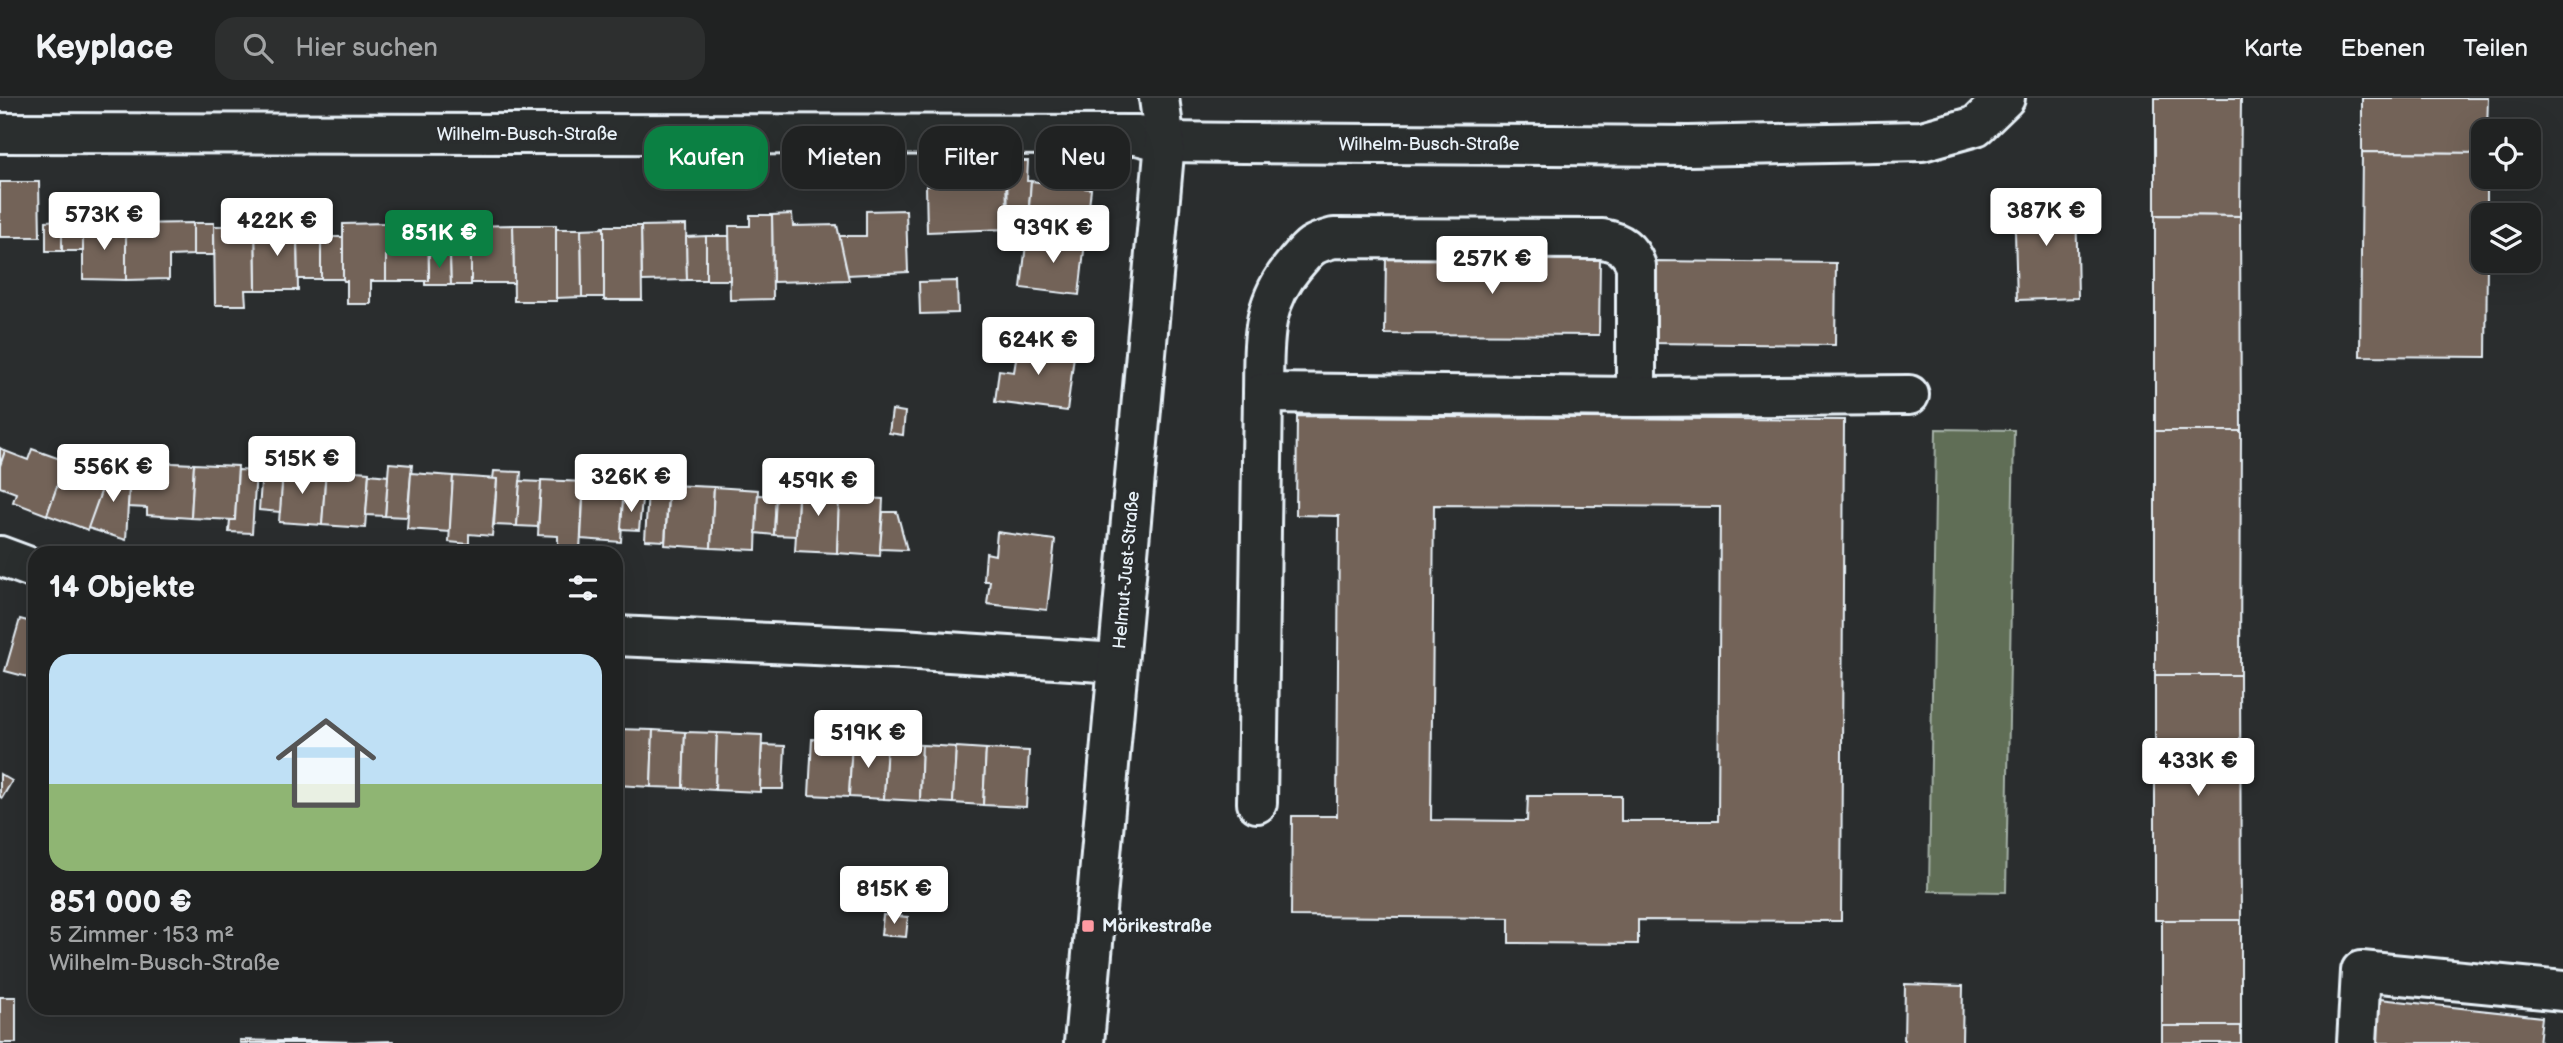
<!DOCTYPE html>
<html lang="de">
<head>
<meta charset="utf-8">
<style>
  :root { --surface:#202222; --page:#2d2f2f; --text:#f1f3f6; --muted:#a2a4a5; --line:#3d3f40; --accent:#0b8043 }
  body { margin:0; font-family:"Balsamiq Sans",sans-serif; background:var(--page); color:var(--text); height:100vh; display:flex; flex-direction:column; font-size:26px; white-space:nowrap }
  * { box-sizing:border-box; margin:0 }
  p { font-size:23px; color:var(--muted) }
  .icon { flex:none; width:38px; height:38px; fill:none; stroke:currentColor; stroke-width:2; stroke-linecap:round; stroke-linejoin:round }
  .map { position:relative; flex:1; overflow:hidden }
  .panel { position:absolute; left:28px; top:448px; width:595px; height:469px; display:flex; flex-direction:column; background:var(--surface); border-radius:21px; box-shadow:0 7px 28px #0002,0 0 0 2px var(--line) }
  .panel>* { flex:none }
  .guide { position:absolute; left:644px; top:28px; width:665px; height:63px; display:flex; gap:14px }
  .tools { position:absolute; left:2471px; top:21px; display:grid; gap:14px }
  .tools a { display:grid; place-items:center; width:70px; height:70px; border-radius:14px; background:var(--surface); box-shadow:0 7px 28px #0002,0 0 0 2px var(--line); font-size:35px }
  .price { position:absolute; translate:-50% -60px; padding:0 16px; border-radius:7px; background:#fff; color:#222; font-size:23px; line-height:46px; filter:drop-shadow(0 2px 4px #0008) }
  .price::after { content:''; position:absolute; left:50%; top:42px; width:21px; height:16px; margin-left:-10px; background:inherit; clip-path:polygon(0 0,100% 0,50% 100%) }
  .price.active { background:var(--accent); color:#fff }
  ul { padding:0; list-style:none }
  li { display:grid; align-content:center; gap:14px; height:371px; padding:0 21px }
  li span { display:grid; place-items:center; height:217px; border-radius:21px; color:#555 }
  li>.icon { margin-inline-start:auto }
  span .icon { width:126px; height:126px; fill:#fffc; stroke-width:1 }
  li b { font-size:30px }
  h2 { display:flex; justify-content:space-between; align-items:center; height:84px; padding:0 21px; font-size:30px }
  .tag { padding:0 24px; border-radius:21px; background:var(--surface); box-shadow:0 7px 28px #0002,0 0 0 2px var(--line); font-size:24px; line-height:63px }
  .tag.active { background:var(--accent); color:#fff }
  header { display:flex; align-items:center; gap:42px; box-sizing:border-box; height:98px; padding:0 35px; background:var(--surface); border-bottom:2px solid var(--line) }
  header strong { font-size:33px }
  nav { display:flex; gap:38px; margin-inline-start:auto; font-size:24px }
  .search { width:490px; height:63px; background:var(--page); display:flex; align-items:center; gap:18px; box-sizing:border-box; padding:0 24px; border-radius:21px; color:var(--muted); font-size:26px }
  .map>svg:first-child { display:block }
  .green { fill:#616e56; stroke:#a4b0a7; stroke-width:2 }
  .building { fill:#736359; stroke:#e8f1f8; stroke-width:2; fill-rule:evenodd }
  .lines { fill:none; stroke-linecap:round; stroke-linejoin:round }
  .minor-casing { stroke:#e8f1f8; stroke-width:44 }
  .minor { stroke:#2a2d2e; stroke-width:38 }
  .poi-dot { fill:#ff9aa2; stroke:#2a2d2e; stroke-width:2.5 }
  .labels { text-anchor:middle; stroke-width:7; stroke-linejoin:round; paint-order:stroke }
  .street-label { font-size:18px; fill:#e8f1f8; stroke:#2a2d2e }
  .poi-label { font-size:18px; font-weight:bold; fill:#e8f1f8; stroke:#2a2d2e; text-anchor:start }
</style>
</head>
<body>
<header>
<strong>Keyplace</strong>
<div class="search"><svg class="icon" aria-label="search" viewBox="0 0 24 24"><circle cx="10" cy="10" r="6"/><path d="M15 15l6 6"/></svg>Hier suchen</div>
<nav><a>Karte</a><a>Ebenen</a><a>Teilen</a></nav>
</header>
<div class="map">
<svg width="2563" height="945" viewBox="0 0 2563 945">
  <rect width="100%" height="100%" fill="#2a2d2e"/>
  <filter id="ink" filterUnits="userSpaceOnUse"><feTurbulence type="fractalNoise" baseFrequency=".0143" numOctaves="2"/><feDisplacementMap in="SourceGraphic" scale="14" xChannelSelector="R" yChannelSelector="G"/><feConvolveMatrix kernelMatrix="1 2 1 2 8 2 1 2 1" color-interpolation-filters="sRGB"/></filter>
  <g filter="url(#ink)">
    <polygon class="green" points="1936,331 2014,332 2006,794 1929,793"/>
    <g class="building">
      <polygon points="2155,0 2241,0 2240,118 2155,117"/>
      <polygon points="2362,0 2488,0 2487,33 2483,33 2483,55 2362,54"/>
      <polygon points="2362,54 2483,55 2483,79 2487,79 2487,117 2483,117 2483,163 2487,163 2486,259 2360,258"/>
      <polygon points="1007,63 1028,63 1027,83 1031,83 1027,132 1008,131"/>
      <polygon points="1031,83 1091,91 1085,144 1027,137"/>
      <polygon points="0,84 39,84 40,139 0,139"/>
      <polygon points="1006,85 1008,131 927,134 926,88"/>
      <rect x="62" y="98" width="21" height="55"/>
      <polygon points="2076,99 2078,200 2017,202 2014,100"/>
      <polygon points="906,112 908,174 847,177 839,138 866,138 866,113"/>
      <polygon points="792,116 793,128 837,127 849,182 773,184 772,117"/>
      <polygon points="750,117 772,117 773,201 730,202 729,128 750,128"/>
      <polygon points="2155,117 2240,118 2241,333 2155,333"/>
      <polygon points="62,122 62,153 46,153 46,123"/>
      <polygon points="83,125 126,126 126,182 83,181"/>
      <rect x="193" y="125" width="21" height="32"/>
      <polygon points="193,125 193,157 169,158 169,181 126,182 126,126"/>
      <polygon points="386,125 428,126 429,183 386,183"/>
      <polygon points="386,125 386,183 371,183 371,206 347,206 347,183 344,183 343,181 343,126"/>
      <polygon points="297,127 298,192 256,192 255,128"/>
      <polygon points="513,127 556,127 557,203 514,203"/>
      <polygon points="513,127 514,185 471,185 470,128"/>
      <polygon points="686,127 687,182 642,183 641,128"/>
      <polygon points="214,128 255,128 256,192 245,192 246,207 215,207"/>
      <polygon points="603,128 641,128 642,202 604,202"/>
      <polygon points="604,130 604,199 582,199 581,131"/>
      <polygon points="556,131 581,131 582,199 556,200"/>
      <polygon points="1027,137 1085,144 1079,197 1021,190"/>
      <polygon points="706,138 729,138 730,182 706,182"/>
      <polygon points="706,138 706,182 687,182 686,139"/>
      <polygon points="297,139 321,139 321,181 298,181"/>
      <rect x="321" y="139" width="22" height="42"/>
      <polygon points="429,156 450,156 451,187 425,187 425,183 429,183"/>
      <polygon points="450,156 471,156 471,187 451,187"/>
      <polygon points="1386,158 1600,160 1599,237 1385,236"/>
      <polygon points="1651,163 1836,165 1835,247 1650,245"/>
      <polygon points="957,183 958,215 920,216 919,184"/>
      <polygon points="1019,243 1075,250 1067,313 995,304 999,272 1014,274"/>
      <polygon points="892,312 905,314 903,337 889,335"/>
      <path d="M1297 318 1844 322 1841 823 1638 822V846L1518 845H1509V820L1291 818 1292 718H1337L1339 418 1296 417ZM1434 407 1720 409 1718 723H1621V698H1528L1527 723 1431 722Z"/>
      <polygon points="2155,333 2241,333 2240,577 2155,577"/>
      <polygon points="0,350 5,353 0,368"/>
      <polygon points="32,351 66,363 47,417 13,404 16,395 0,389 0,368 5,353 28,362"/>
      <polygon points="66,363 108,377 88,432 47,417"/>
      <polygon points="150,364 194,366 191,420 147,417 147,410 128,409 130,374 149,375"/>
      <polygon points="389,365 412,367 407,419 385,418"/>
      <polygon points="111,366 130,371 126,442 88,430"/>
      <polygon points="194,366 238,368 235,422 191,420"/>
      <polygon points="283,368 326,371 322,427 279,424"/>
      <polygon points="262,371 283,372 280,414 259,412"/>
      <polygon points="326,371 369,374 365,430 322,427"/>
      <polygon points="238,372 256,373 252,435 229,434 230,422 235,422"/>
      <polygon points="494,373 521,374 517,428 494,427 497,381 493,381"/>
      <polygon points="411,375 453,378 450,434 407,431"/>
      <polygon points="369,376 388,378 385,418 366,417"/>
      <polygon points="453,378 497,381 492,438 469,436 469,446 449,444"/>
      <polygon points="541,382 584,384 580,452 558,451 558,438 538,437"/>
      <polygon points="520,383 541,384 538,429 517,428"/>
      <polygon points="584,384 624,387 621,444 581,441"/>
      <polygon points="799,385 840,388 837,455 795,453"/>
      <polygon points="669,387 714,389 711,450 665,447"/>
      <polygon points="714,389 758,392 756,452 711,450"/>
      <polygon points="648,392 668,393 665,443 645,442"/>
      <polygon points="758,397 776,398 774,437 756,435"/>
      <polygon points="776,398 798,399 796,438 774,437"/>
      <polygon points="839,399 883,401 880,458 837,455"/>
      <polygon points="623,401 642,402 639,432 621,431"/>
      <polygon points="883,414 897,414 907,452 880,451"/>
      <polygon points="997,434 1055,442 1047,512 987,506 990,483 984,483 986,455 995,457"/>
      <polygon points="20,521 35,525 35,581 5,573"/>
      <polygon points="2155,577 2240,577 2241,822 2155,822"/>
      <polygon points="616,631 653,632 651,689 616,687"/>
      <polygon points="653,632 685,634 683,690 651,689"/>
      <polygon points="685,634 717,635 715,692 683,690"/>
      <polygon points="717,635 762,637 760,694 715,692"/>
      <polygon points="812,641 852,643 849,699 809,697"/>
      <polygon points="852,643 887,645 884,701 849,699"/>
      <polygon points="887,645 922,647 920,703 884,701"/>
      <polygon points="762,647 785,648 783,691 760,691"/>
      <polygon points="922,647 956,649 953,705 920,703"/>
      <polygon points="956,649 986,651 983,707 953,705"/>
      <polygon points="986,651 1029,653 1026,709 983,707"/>
      <polygon points="0,676 12,683 2,700 0,699"/>
      <polygon points="883,817 908,819 906,839 881,837"/>
      <rect x="2162" y="822" width="79" height="106"/>
      <polygon points="1905,886 1963,888 1962,945 1904,945"/>
      <rect x="0" y="899" width="16" height="46"/>
      <polygon points="2380,901 2542,919 2539,945 2375,945"/>
      <rect x="2162" y="928" width="79" height="17"/>
      <polygon points="240,942 279,943 279,945 240,945"/>
      <rect x="279" y="943" width="39" height="2"/>
      <polygon points="318,943 354,944 354,945 318,945"/>
      <polygon points="393,943 393,945 354,945 354,944"/>
    </g>
    <g class="lines">
      <g class="minor-casing">
        <g id="minor">
          <polyline points="0,35 1137,37 1165,44 1243,45 1689,48 1922,43 1976,28 2005,0"/>
          <path d="M1263 295C1264 245 1260 207 1295 166 1310 148 1311 146 1334 140L1602 141C1620 144 1630 151 1636 168V299"/>
          <polyline points="0,458 35,471"/>
          <polyline points="616,538 902,551 1117,565"/>
          <polyline points="1257,705 1263,295 1636,299 1909,297"/>
          <polyline points="1084,945 1165,44 1159,0"/>
          <polyline points="2357,945 2361,873 2563,893"/>
        </g>
      </g>
      <use href="#minor" class="minor"/>
    </g>
  </g>
  <rect class="poi-dot" x="1081" y="821" width="14" height="14" rx="3.5"/>
  <g class="labels">
    <g class="street-label">
      <text x="527" y="42">Wilhelm-Busch-Straße</text>
      <text x="1429" y="52">Wilhelm-Busch-Straße</text>
      <text transform="translate(1126 472) rotate(-85)" y="6">Helmut-Just-Straße</text>
    </g>
    <g class="poi-label">
      <text x="1102" y="834">Mörikestraße</text>
    </g>
  </g>
</svg>
<div class="tools">
<a><svg class="icon" aria-label="locate" viewBox="0 0 24 24"><circle cx="12" cy="12" r="6"/><path d="M12 2v4M12 18v4M2 12h4M18 12h4"/></svg></a>
<a><svg class="icon" aria-label="layers" viewBox="0 0 24 24"><path d="M12 4l9 5-9 5-9-5zM3 14l9 5 9-5"/></svg></a>
</div>
<b class="price" style="left:2046px;top:150px">387K €</b>
<b class="price" style="left:104px;top:154px">573K €</b>
<b class="price" style="left:277px;top:160px">422K €</b>
<b class="price" style="left:1053px;top:167px">939K €</b>
<b class="price active" style="left:439px;top:172px">851K €</b>
<b class="price" style="left:1492px;top:198px">257K €</b>
<b class="price" style="left:1038px;top:279px">624K €</b>
<b class="price" style="left:302px;top:398px">515K €</b>
<b class="price" style="left:113px;top:406px">556K €</b>
<b class="price" style="left:631px;top:416px">326K €</b>
<b class="price" style="left:818px;top:420px">459K €</b>
<b class="price" style="left:868px;top:672px">519K €</b>
<b class="price" style="left:2198px;top:700px">433K €</b>
<b class="price" style="left:894px;top:828px">815K €</b>
<div class="guide">
<a class="tag active">Kaufen</a>
<a class="tag">Mieten</a>
<a class="tag">Filter</a>
<a class="tag">Neu</a>
</div>
<section class="panel">
<h2>14 Objekte<svg class="icon" aria-label="filters" viewBox="0 0 24 24"><path d="M4 7h16M4 17h16"/><circle cx="9" cy="7" r="2"/><circle cx="15" cy="17" r="2"/></svg></h2>
<ul>
<li><span style="background:linear-gradient(#bfe0f5 60%,#8fb573 0)"><svg class="icon" aria-label="home" viewBox="0 0 24 24"><path d="M3 11l9-7 9 7M6 9v11h12V9"/></svg></span><div><b>851 000 €</b><p>5 Zimmer · 153 m²</p><p>Wilhelm-Busch-Straße</p></div></li>
</ul>
</section>
</div>
</body>
</html>
